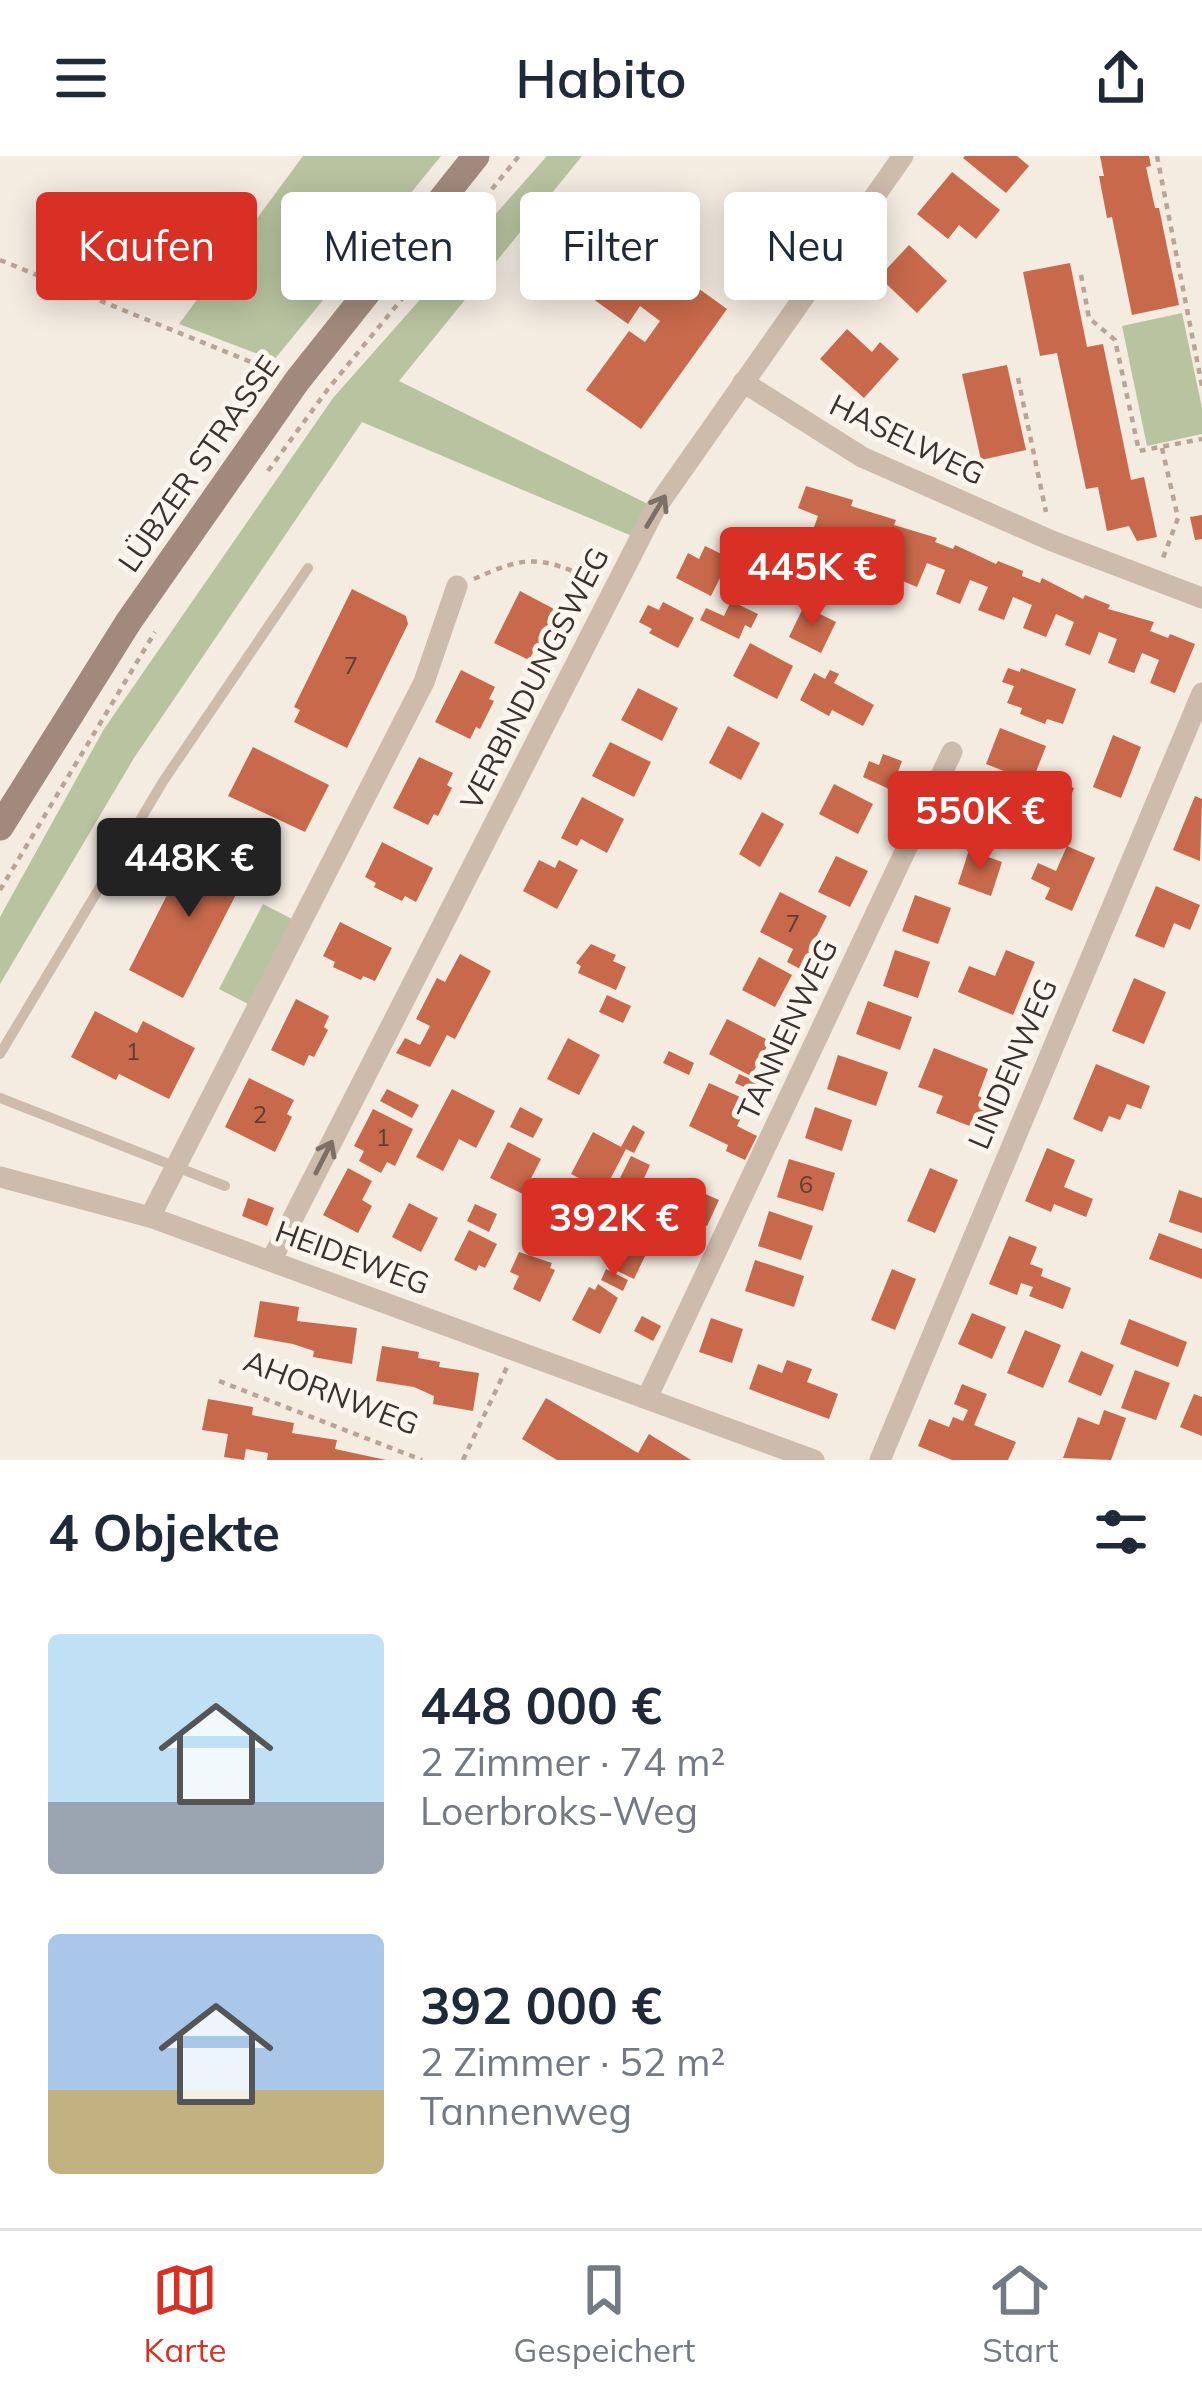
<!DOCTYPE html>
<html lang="de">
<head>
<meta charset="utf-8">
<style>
  :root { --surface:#fff; --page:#f6f6f7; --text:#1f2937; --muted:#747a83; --line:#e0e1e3; --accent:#d93025 }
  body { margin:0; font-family:Mulish,sans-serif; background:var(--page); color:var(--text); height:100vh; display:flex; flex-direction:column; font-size:45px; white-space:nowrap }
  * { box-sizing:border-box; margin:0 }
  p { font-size:39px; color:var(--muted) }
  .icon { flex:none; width:66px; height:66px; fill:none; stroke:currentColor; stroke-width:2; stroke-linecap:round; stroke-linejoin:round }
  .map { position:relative; height:1304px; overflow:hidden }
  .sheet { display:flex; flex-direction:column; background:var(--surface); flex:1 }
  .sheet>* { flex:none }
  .banner { position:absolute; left:36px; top:36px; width:1131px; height:108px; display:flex; gap:24px }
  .price { position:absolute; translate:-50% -102px; padding:0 27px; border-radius:12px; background:var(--accent); color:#fff; font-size:39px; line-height:78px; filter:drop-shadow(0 3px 6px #0008) }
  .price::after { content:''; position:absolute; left:50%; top:72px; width:36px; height:27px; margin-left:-18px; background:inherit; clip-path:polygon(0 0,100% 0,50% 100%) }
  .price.on { background:#222; color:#fff }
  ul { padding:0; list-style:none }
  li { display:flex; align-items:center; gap:36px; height:300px; padding:0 48px }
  li span { display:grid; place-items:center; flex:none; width:336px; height:240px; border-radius:12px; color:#555 }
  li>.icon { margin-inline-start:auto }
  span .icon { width:144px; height:144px; fill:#fffc; stroke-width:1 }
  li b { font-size:51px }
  h2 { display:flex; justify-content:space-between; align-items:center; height:144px; padding:0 48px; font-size:51px }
  .pill { padding:0 42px; border-radius:12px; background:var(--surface); box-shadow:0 6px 30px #0003; font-size:42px; line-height:108px }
  .pill.on { background:var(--accent); color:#fff }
  header { display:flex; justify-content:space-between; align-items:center; height:156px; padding:0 48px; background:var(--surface); font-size:54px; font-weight:600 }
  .menu { display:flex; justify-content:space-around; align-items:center; height:168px; border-top:3px solid var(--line); background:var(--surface); font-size:33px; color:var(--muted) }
  .menu a { display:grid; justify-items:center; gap:6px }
  .menu .on { color:var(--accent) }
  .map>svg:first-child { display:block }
  .green { fill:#b8c4a0 }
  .building { fill:#c8694b }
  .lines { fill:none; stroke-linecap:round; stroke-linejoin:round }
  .path { stroke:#b9a596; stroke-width:4.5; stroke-dasharray:6 6; stroke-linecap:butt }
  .lane { stroke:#cdbbac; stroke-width:10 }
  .street { stroke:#cdbbac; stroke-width:21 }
  .secondary { stroke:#a18a7d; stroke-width:27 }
  .oneway { stroke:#7d6f65 }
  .labels { text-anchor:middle; stroke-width:10; stroke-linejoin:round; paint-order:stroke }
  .number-label { font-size:24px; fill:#5e3e33 }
  .street-label { font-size:30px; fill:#3b302b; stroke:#fbf5ee }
</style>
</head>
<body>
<header><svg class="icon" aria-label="menu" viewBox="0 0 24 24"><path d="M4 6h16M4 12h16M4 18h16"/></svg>Habito<svg class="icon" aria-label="share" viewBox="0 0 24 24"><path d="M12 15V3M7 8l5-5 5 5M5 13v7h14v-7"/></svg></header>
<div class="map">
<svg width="1202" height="1304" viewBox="0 0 1202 1304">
  <rect width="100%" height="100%" fill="#f4ebe1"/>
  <g class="green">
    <polygon points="303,0 441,0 274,204 179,168"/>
    <polygon points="547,0 582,0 399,225 648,348 632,380 362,266 134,602 0,828 0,761 104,573 333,242"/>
    <polygon points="1182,157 1202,252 1202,278 1147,290 1122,170"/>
    <polygon points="263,748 294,764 250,849 219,833"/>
  </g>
  <g class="building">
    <polygon points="965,0 1017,0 1029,10 1006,37 963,2"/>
    <polygon points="1100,0 1149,0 1151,10 1146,11 1155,52 1159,52 1179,149 1132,159 1112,61 1107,62 1099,20 1104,20"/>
    <polygon points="952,16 1000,54 976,83 959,69 948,83 917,58"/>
    <polygon points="631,38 648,50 635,68 646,75 637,88 727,153 641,273 586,234 629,175 645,186 660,165 640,150 628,168 568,125"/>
    <polygon points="909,89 947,125 917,157 879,121"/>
    <polygon points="1070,107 1087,191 1103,188 1131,324 1144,321 1157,381 1137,385 1129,370 1107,375 1098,331 1086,333 1057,197 1040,200 1023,116"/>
    <polygon points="847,173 872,196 880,186 899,203 864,242 820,203"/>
    <polygon points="1007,209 1026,294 981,304 962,218"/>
    <polygon points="806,330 853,344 851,350 896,364 894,369 937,382 935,386 953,393 955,389 996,408 998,405 1023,415 1022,420 1040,427 1042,422 1083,443 1085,439 1110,449 1108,453 1154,466 1150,475 1168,482 1170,478 1195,488 1175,537 1150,527 1159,504 1142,497 1134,517 1108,507 1117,483 1099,476 1090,499 1065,489 1074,466 1056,458 1046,481 1023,472 1032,449 1013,441 1004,464 978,454 988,431 970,424 960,448 936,438 945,414 927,407 917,431 893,421 903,397 885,390 876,414 851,404 860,379 842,372 833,395 809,385 818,360 798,352"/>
    <polygon points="1202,359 1202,383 1195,384 1190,361"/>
    <polygon points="705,390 730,402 711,440 676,422 688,397 699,403"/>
    <polygon points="352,433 406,460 408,468 347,592 294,566 300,554 294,551"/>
    <polygon points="520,435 554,453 548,464 553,467 539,495 535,493 529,504 494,487"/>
    <polygon points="731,445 758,458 751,472 745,469 739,483 700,464 706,452 724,460"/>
    <polygon points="663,446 694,462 678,492 649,477 652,473 639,466 648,449 659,454"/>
    <polygon points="804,450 836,466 821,497 789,481"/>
    <polygon points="750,487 793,510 777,543 733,520"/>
    <polygon points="1008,512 1020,516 1021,512 1076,533 1063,568 1047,563 1045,568 1020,558 1022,552 1007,547 1014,530 1002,526"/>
    <polygon points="461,514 495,531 489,543 494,545 480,573 476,571 470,583 435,566"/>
    <polygon points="830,514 839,518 834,527 874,549 863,570 832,554 829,560 800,544 814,517 825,523"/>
    <polygon points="638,532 678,552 662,585 621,564"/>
    <polygon points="728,570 760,587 741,624 709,607"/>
    <polygon points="1000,572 1046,590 1032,626 986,608"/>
    <polygon points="1113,579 1141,591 1121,642 1093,631"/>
    <polygon points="610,586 651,606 634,641 592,620"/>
    <polygon points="253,591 329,629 305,676 228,640"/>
    <polygon points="883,598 902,605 898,616 907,620 900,638 863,621 869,605 879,609"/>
    <polygon points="419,601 453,617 447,629 452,632 438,660 434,658 428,669 393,652"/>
    <polygon points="1054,624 1074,632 1059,669 1039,661"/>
    <polygon points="834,628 873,648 858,678 819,658"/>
    <polygon points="961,629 993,640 982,671 951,660"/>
    <polygon points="1195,640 1202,643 1200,705 1173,694"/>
    <polygon points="582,641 624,663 607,697 581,683 577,690 561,682"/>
    <polygon points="762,656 784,668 760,711 739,698"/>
    <polygon points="194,686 249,713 183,842 129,814"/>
    <polygon points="382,686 433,712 416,746 405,740 402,745 374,731 376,727 365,721"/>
    <polygon points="1067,690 1095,702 1072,755 1045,743 1050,732 1031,723 1038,707 1056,715"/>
    <polygon points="969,694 1002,706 991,740 958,728"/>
    <polygon points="836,700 868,715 850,751 818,736"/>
    <polygon points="539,704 555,712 559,704 578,714 557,753 523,735"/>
    <polygon points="1156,730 1200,749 1190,774 1174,767 1164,792 1135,780"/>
    <polygon points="780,736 827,760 811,791 822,797 810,818 787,806 793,793 760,776"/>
    <polygon points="915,739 951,752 938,788 902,775"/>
    <polygon points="340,766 392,792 375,825 363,820 361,824 333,811 335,806 323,800"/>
    <polygon points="591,788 616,799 613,805 626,811 616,834 578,817 581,810 576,807"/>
    <polygon points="895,794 930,806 918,842 883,830"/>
    <polygon points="1006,794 1035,806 1013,859 958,836 969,810 995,820"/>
    <polygon points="460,798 491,815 455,883 447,879 430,911 396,897 405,882 420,889 430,870 416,863 437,822 445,826"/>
    <polygon points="759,801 792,819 775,851 742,834"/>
    <polygon points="1134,822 1166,836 1144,888 1112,875"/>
    <polygon points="607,839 631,850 623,867 599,856"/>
    <polygon points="296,843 329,860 324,871 328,874 314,901 309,899 304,910 271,894"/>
    <polygon points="868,845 912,861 900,894 856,878"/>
    <polygon points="95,855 137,877 143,865 195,892 169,943 119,918 116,924 71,901"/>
    <polygon points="727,863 770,885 751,920 709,898"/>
    <polygon points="568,882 600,899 579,939 547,923"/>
    <polygon points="934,892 988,913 978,940 996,947 985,976 936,957 943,940 918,931"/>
    <polygon points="669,895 694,907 689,919 663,907"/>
    <polygon points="838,899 888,916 876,950 827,933"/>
    <polygon points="1096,908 1150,930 1141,953 1127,948 1120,964 1109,960 1102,976 1073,963"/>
    <polygon points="739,918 764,929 760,938 735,927"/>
    <polygon points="249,922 294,944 287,958 292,961 275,996 225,971"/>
    <polygon points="709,927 749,945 737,970 757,980 745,1004 726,995 728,989 689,970"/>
    <polygon points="387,933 419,949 412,962 380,945"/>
    <polygon points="452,933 495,955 476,992 459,983 443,1015 416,1001"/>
    <polygon points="520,951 543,963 533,982 510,971"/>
    <polygon points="815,951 852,964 842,995 805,982"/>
    <polygon points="373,953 413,973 395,1010 387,1006 381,1017 359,1005 364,995 354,990"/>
    <polygon points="633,969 645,976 634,997 626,993 604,1035 571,1018 593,976 621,991"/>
    <polygon points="508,986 541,1003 523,1038 490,1022"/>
    <polygon points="1047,992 1075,1004 1064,1031 1093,1043 1086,1061 1054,1048 1051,1056 1025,1045"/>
    <polygon points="631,1000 650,1009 640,1031 620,1022"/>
    <polygon points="789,1003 835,1017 823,1055 777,1041"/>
    <polygon points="348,1012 372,1025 362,1044 372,1050 358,1077 323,1059"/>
    <polygon points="930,1012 958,1024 935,1077 907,1065"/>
    <polygon points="685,1029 719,1044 707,1070 696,1065 699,1056 677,1047"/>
    <polygon points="1179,1034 1202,1042 1202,1077 1169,1066"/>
    <polygon points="248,1042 274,1052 267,1070 242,1060"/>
    <polygon points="638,1045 665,1058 634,1123 607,1110"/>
    <polygon points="409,1047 438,1062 421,1096 392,1081"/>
    <polygon points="475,1048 497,1058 489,1076 467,1065"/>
    <polygon points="769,1055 813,1070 801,1104 758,1090"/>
    <polygon points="469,1074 497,1088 485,1112 479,1109 476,1115 454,1104"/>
    <polygon points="1159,1077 1202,1093 1202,1123 1149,1103"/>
    <polygon points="1009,1080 1037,1091 1030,1108 1043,1113 1041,1120 1071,1132 1063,1153 1029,1140 1033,1131 1021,1127 1017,1139 989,1128"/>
    <polygon points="519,1096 552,1107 550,1112 555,1114 540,1146 513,1133 519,1120 510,1116"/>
    <polygon points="755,1104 804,1120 794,1151 745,1135"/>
    <polygon points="606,1113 628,1124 623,1135 601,1124"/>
    <polygon points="892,1113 916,1123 895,1174 871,1164"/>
    <polygon points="598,1128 618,1142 600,1178 572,1164 589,1131 595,1134"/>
    <polygon points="260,1145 299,1151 297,1165 357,1172 352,1208 313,1201 314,1195 293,1188 254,1181"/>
    <polygon points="972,1157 1006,1171 992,1203 958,1188"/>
    <polygon points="642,1160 661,1170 653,1185 634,1175"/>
    <polygon points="711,1162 743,1173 732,1207 699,1196"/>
    <polygon points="1129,1163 1187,1186 1178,1211 1120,1188"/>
    <polygon points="1025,1174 1061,1189 1043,1232 1007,1217"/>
    <polygon points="382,1190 419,1196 418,1202 440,1206 439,1211 479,1217 473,1255 433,1248 434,1240 414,1231 376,1225"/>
    <polygon points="1081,1195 1114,1209 1101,1240 1068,1226"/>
    <polygon points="787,1204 812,1213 807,1226 838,1238 829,1263 749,1233 758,1208 782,1217"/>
    <polygon points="1135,1214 1170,1227 1156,1264 1121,1252"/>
    <polygon points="962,1228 987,1238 974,1269 1016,1286 1008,1304 952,1304 918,1290 929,1263 949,1271 953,1261 963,1265 968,1254 954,1248"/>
    <polygon points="1194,1238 1202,1241 1202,1280 1180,1271"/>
    <polygon points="546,1242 638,1297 649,1278 691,1304 557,1304 522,1283"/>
    <polygon points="208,1243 253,1251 252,1259 294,1267 292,1277 337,1284 335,1293 386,1304 267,1304 268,1297 246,1293 244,1304 224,1301 228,1278 202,1274"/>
    <polygon points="1104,1254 1126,1262 1111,1304 1063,1302 1078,1261 1099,1269"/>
  </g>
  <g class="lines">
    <g class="path">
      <polyline points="1157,0 1202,230"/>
      <polyline points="0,104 273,215"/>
      <polyline points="1081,119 1089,162 1115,184 1139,295 1202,283"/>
      <polyline points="1018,222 1046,356"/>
      <polyline points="1162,292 1178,362 1163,402"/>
      <polyline points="268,315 328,233 519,0"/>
      <path d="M474 423C526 399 541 400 593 424"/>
      <polyline points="0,734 155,476"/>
      <polyline points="219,1225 422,1304"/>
      <polyline points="463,1304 507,1211"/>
    </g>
    <g class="lane">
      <polyline points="0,898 164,624 308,412"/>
      <polyline points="0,942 225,1030"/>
    </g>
    <g class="street">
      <polyline points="743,226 862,301 1052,385 1202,442"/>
      <polyline points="0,1021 150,1061 814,1304"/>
      <polyline points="150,1061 424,526 457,430"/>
      <polyline points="271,1105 655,353 903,0"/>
      <polyline points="647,1242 952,596"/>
      <polyline points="880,1304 1202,537"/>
    </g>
    <polyline class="secondary" points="0,671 129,465 297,225 476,0"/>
  </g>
  <defs><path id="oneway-shaft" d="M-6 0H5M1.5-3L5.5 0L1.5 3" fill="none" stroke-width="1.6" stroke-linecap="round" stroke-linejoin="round" transform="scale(3)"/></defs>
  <g class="oneway">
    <use href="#oneway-shaft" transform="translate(656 355) rotate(-59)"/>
    <use href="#oneway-shaft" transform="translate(324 1001) rotate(-63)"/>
  </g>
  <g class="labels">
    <g class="number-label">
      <text x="351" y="518">7</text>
      <text x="793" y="776">7</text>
      <text x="133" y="904">1</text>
      <text x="260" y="967">2</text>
      <text x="383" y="990">1</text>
      <text x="806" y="1037">6</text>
    </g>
    <g class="street-label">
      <text transform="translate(907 284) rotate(26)" y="10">HASELWEG</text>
      <text transform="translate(199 308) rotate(-55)" y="10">LÜBZER STRASSE</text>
      <text transform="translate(535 523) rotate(-63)" y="10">VERBINDUNGSWEG</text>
      <text transform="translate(788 874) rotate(-65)" y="10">TANNENWEG</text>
      <text transform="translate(1013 908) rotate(-67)" y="10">LINDENWEG</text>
      <text transform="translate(352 1102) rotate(20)" y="10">HEIDEWEG</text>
      <text transform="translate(331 1237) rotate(21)" y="10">AHORNWEG</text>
    </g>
  </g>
</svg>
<b class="price" style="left:812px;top:473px">445K €</b>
<b class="price" style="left:980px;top:717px">550K €</b>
<b class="price on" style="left:189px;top:764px">448K €</b>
<b class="price" style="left:614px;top:1124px">392K €</b>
<div class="banner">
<a class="pill on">Kaufen</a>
<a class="pill">Mieten</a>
<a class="pill">Filter</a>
<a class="pill">Neu</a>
</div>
</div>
<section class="sheet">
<h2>4 Objekte<svg class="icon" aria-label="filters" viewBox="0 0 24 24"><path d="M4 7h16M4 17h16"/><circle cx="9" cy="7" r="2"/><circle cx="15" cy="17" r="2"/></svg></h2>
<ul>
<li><span style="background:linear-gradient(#bfe0f5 70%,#9aa5b1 0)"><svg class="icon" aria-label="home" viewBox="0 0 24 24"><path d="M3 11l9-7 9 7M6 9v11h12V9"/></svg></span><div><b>448 000 €</b><p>2 Zimmer · 74 m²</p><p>Loerbroks-Weg</p></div></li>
<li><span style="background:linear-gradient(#a9c7e8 65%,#c2b280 0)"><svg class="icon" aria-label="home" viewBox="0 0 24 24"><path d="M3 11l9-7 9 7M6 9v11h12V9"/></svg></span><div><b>392 000 €</b><p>2 Zimmer · 52 m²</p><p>Tannenweg</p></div></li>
</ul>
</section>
<nav class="menu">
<a class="on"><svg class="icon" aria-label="map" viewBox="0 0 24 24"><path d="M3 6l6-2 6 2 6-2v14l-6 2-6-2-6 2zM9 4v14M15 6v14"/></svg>Karte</a>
<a><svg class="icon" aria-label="saved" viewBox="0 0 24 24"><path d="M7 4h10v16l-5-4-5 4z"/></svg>Gespeichert</a>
<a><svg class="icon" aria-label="home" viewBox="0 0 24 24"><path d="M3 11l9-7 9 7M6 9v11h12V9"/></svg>Start</a>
</nav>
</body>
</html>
